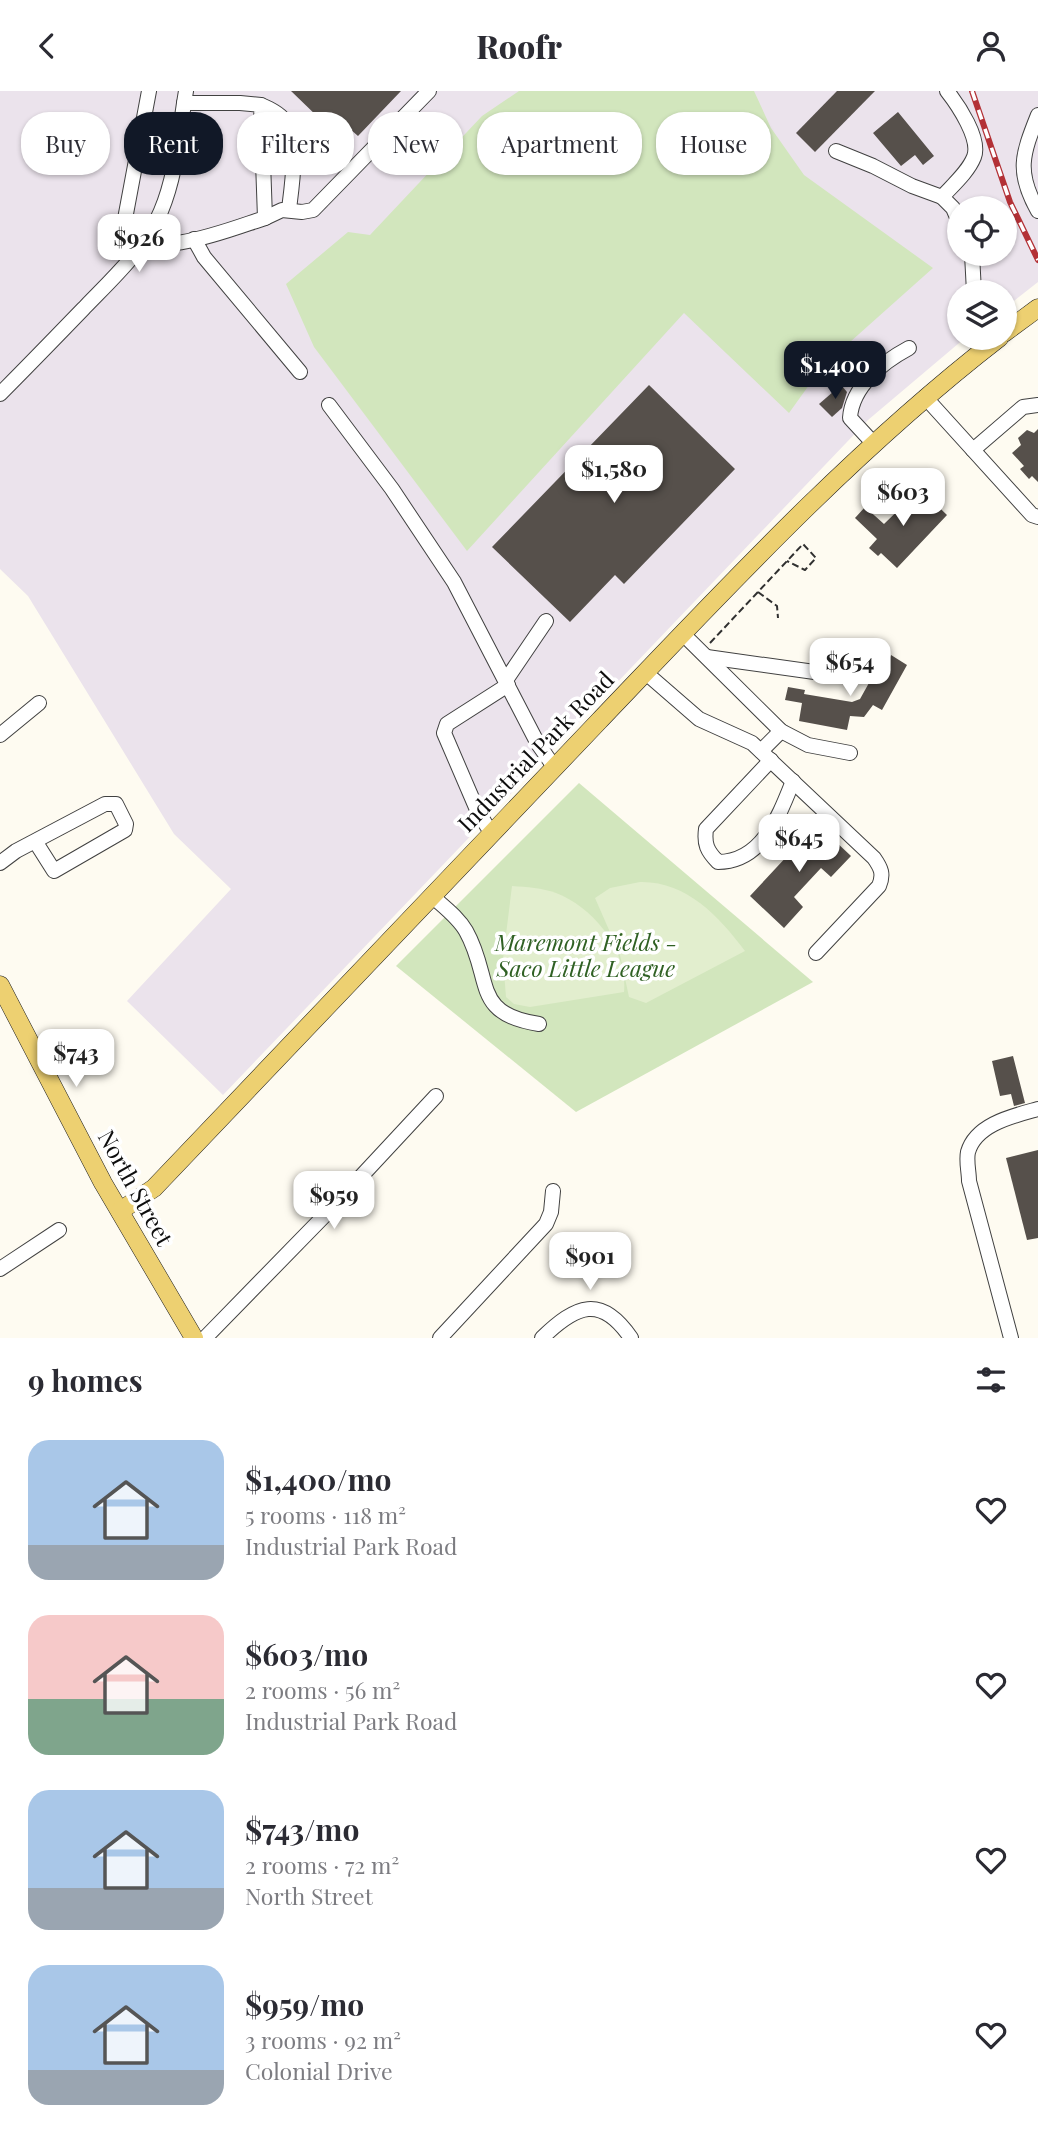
<!DOCTYPE html>
<html lang="en">
<head>
<meta charset="utf-8">
<style>
  :root { --surface:#fff; --page:#f2f2f3; --text:#2b2b33; --muted:#7c7c81; --accent:#111827 }
  body { margin:0; font-family:"Playfair Display",serif; background:var(--page); color:var(--text); height:100vh; display:flex; flex-direction:column; font-size:26px; white-space:nowrap }
  * { box-sizing:border-box; margin:0 }
  p { font-size:23px; color:var(--muted) }
  .icon { flex:none; width:38px; height:38px; fill:none; stroke:currentColor; stroke-width:2; stroke-linecap:round; stroke-linejoin:round }
  .map { position:relative; height:1247px; overflow:hidden }
  .details { display:flex; flex-direction:column; background:var(--surface); flex:1 }
  .details>* { flex:none }
  .banner { position:absolute; left:21px; top:21px; width:998px; height:63px; display:flex; gap:14px }
  .controls { position:absolute; left:947px; top:105px; display:grid; gap:14px }
  .controls a { display:grid; place-items:center; width:70px; height:70px; border-radius:50%; background:var(--surface); box-shadow:0 2px 5px #0004; font-size:35px }
  .price { position:absolute; translate:-50% -60px; padding:0 16px; border-radius:14px; background:#fff; color:#222; font-size:23px; line-height:46px; filter:drop-shadow(0 2px 4px #0008) }
  .price::after { content:''; position:absolute; left:50%; top:42px; width:21px; height:16px; margin-left:-10px; background:inherit; clip-path:polygon(0 0,100% 0,50% 100%) }
  .price.current { background:var(--accent); color:#fff }
  ul { padding:0; list-style:none }
  li { display:flex; align-items:center; gap:21px; height:175px; padding:0 28px }
  li span { display:grid; place-items:center; flex:none; width:196px; height:140px; border-radius:21px; color:#555 }
  li>.icon { margin-inline-start:auto }
  span .icon { width:84px; height:84px; fill:#fffc; stroke-width:1 }
  li b { font-size:30px }
  h2 { display:flex; justify-content:space-between; align-items:center; height:84px; padding:0 28px; font-size:30px }
  .chip { padding:0 24px; border-radius:28px; background:var(--surface); box-shadow:0 2px 5px #0004; font-size:24px; line-height:63px }
  .chip.current { background:var(--accent); color:#fff }
  header { display:flex; justify-content:space-between; align-items:center; height:91px; padding:0 28px; background:var(--surface); font-size:32px; font-weight:800 }
  .map>svg:first-child { display:block }
  .industrial { fill:#ebe3ec; fill-rule:evenodd }
  .green { fill:#d2e6bd }
  .pitch { fill:#e2eece }
  .building { fill:#56504b }
  .lines { fill:none; stroke-linecap:round; stroke-linejoin:round }
  .minor-casing { stroke:#414141; stroke-width:16 }
  .major-casing { stroke:#1f1f1f; stroke-width:19 }
  .path { stroke:#303030; stroke-width:2; stroke-dasharray:7 3.5; stroke-linecap:butt }
  .minor { stroke:#fff; stroke-width:14 }
  .major { stroke:#edd071; stroke-width:18 }
  .rail-casing { stroke:#b33136; stroke-width:6 }
  .rail { stroke:#fff; stroke-width:3.5; stroke-dasharray:10; stroke-linecap:butt }
  .labels { text-anchor:middle; stroke-width:7; stroke-linejoin:round; paint-order:stroke }
  .street-label { font-size:23px; fill:#0e0e0e; stroke:#fff }
  .park-label { font-size:23px; font-style:italic; fill:#306124; stroke:#fff }
</style>
</head>
<body>
<header><svg class="icon" aria-label="back" viewBox="0 0 24 24"><path d="M15 5l-7 7 7 7"/></svg>Roofr<svg class="icon" aria-label="person" viewBox="0 0 24 24"><circle cx="12" cy="8" r="4"/><path d="M4 21q1-7 8-7t8 7"/></svg></header>
<div class="map">
<svg width="1038" height="1247" viewBox="0 0 1038 1247">
  <rect width="100%" height="100%" fill="#fefbf1"/>
  <path class="industrial" d="M0 0H1038V191L1005 217 1004 201H959V247H965L868 329 223 1004 127 910 231 798 174 743 28 505 0 478ZM959 117H1004V163H959Z"/>
  <g class="green">
    <polygon points="519,0 754,0 771,37 804,84 933,177 822,276 789,322 684,222 467,460 314,256 286,193 348,141 370,144 482,25"/>
    <polygon points="579,692 813,891 576,1021 396,875"/>
  </g>
  <g class="pitch">
    <path d="M640 791C686 790 719 825 745 860L646 912 629 906 620 864 595 807 610 797Z"/>
    <path d="M512 795C527 796 542 797 556 802 593 816 628 859 624 901L530 916 514 913 506 906 503 868Z"/>
  </g>
  <g class="building">
    <polygon points="291,0 401,0 358,45 350,38 324,65 303,45 320,28"/>
    <polygon points="837,0 875,0 815,61 796,42"/>
    <polygon points="898,21 934,65 923,74 915,64 901,75 873,42"/>
    <polygon points="649,294 735,378 624,493 615,484 570,531 492,456"/>
    <polygon points="841,294 847,301 842,317 832,326 819,313"/>
    <polygon points="1038,338 1038,391 1032,385 1029,388 1020,378 1024,375 1012,362 1021,354 1018,347 1027,339 1034,342"/>
    <polygon points="920,398 947,424 897,477 881,462 878,465 869,457 877,448 855,427 865,416 884,433"/>
    <polygon points="891,564 907,574 882,619 873,614 864,626 850,625 847,639 799,630 802,612 785,609 788,596 805,599 804,603 852,611 860,608 884,565 889,568"/>
    <polygon points="817,733 851,765 831,786 821,777 794,806 803,816 784,837 750,805"/>
    <polygon points="1013,965 1025,1012 1014,1015 1011,1003 1000,1005 992,970"/>
    <polygon points="1038,1059 1038,1147 1027,1149 1006,1067"/>
  </g>
  <g class="lines">
    <g class="minor-casing">
      <g id="minor">
        <path d="M149 0 125 128 124 140C150 172 233 137 265 127L261 14 240 12H184"/>
        <path d="M261 14C270 18 279 22 285 30 299 51 292 94 289 118"/>
        <path d="M1038 24C1022 64 1016 81 1038 120"/>
        <polyline points="836,60 873,75 912,95 942,106 953,117 959,131"/>
        <path d="M942 106C953 94 968 81 974 66 981 48 958 14 947 0"/>
        <polyline points="265,127 282,119 302,121 313,119 429,0"/>
        <polyline points="194,148 204,166 300,281"/>
        <polyline points="972,163 974,201"/>
        <path d="M0 303C29 274 57 245 86 215 113 187 146 157 161 120 177 82 179 40 186 0"/>
        <polyline points="925,306 1032,424 1038,426"/>
        <polyline points="329,314 392,398 454,491 538,653 555,677"/>
        <path d="M874 353 850 327C852 295 883 271 909 257"/>
        <polyline points="973,359 1023,316 1038,314"/>
        <polyline points="683,543 781,640 808,654 850,662"/>
        <polyline points="707,566 850,586"/>
        <path d="M646 582 699 628 752 652 874 767C881 777 884 783 879 795L816 862"/>
        <polyline points="506,589 546,530"/>
        <polyline points="0,644 39,612"/>
        <polyline points="761,660 781,640"/>
        <path d="M771 669 706 738C704 753 707 760 718 771 762 771 779 725 793 690"/>
        <polyline points="492,743 478,721 444,642 447,633 508,594"/>
        <polyline points="0,772 16,760 105,713 116,713 126,733 125,739 54,780 35,750"/>
        <path d="M432 805C444 816 458 826 466 840 493 888 471 923 539 933"/>
        <polyline points="0,1178 59,1139"/>
        <polyline points="205,1247 328,1121 436,1005"/>
        <polyline points="440,1247 546,1133 551,1121 553,1100"/>
        <path d="M542 1247C576 1214 601 1203 631 1247"/>
        <path d="M1011 1247 969 1090C969 1081 966 1070 968 1061 976 1033 1013 1025 1038 1018"/>
      </g>
    </g>
    <g class="major-casing">
      <g id="major">
        <polyline points="1004,242 1038,217"/>
        <polyline points="0,894 103,1092 194,1247"/>
        <path d="M120 1120 154 1097C303 942 451 786 599 630 726 497 853 360 999 247"/>
      </g>
    </g>
    <g class="path">
      <polyline points="758,501 777,515 778,527"/>
      <polyline points="710,552 803,453 816,467 805,479 787,470"/>
    </g>
    <use href="#minor" class="minor"/>
    <use href="#major" class="major"/>
    <g class="rail-casing">
      <polyline id="rail" points="972,0 1010,111 1038,169"/>
    </g>
    <use href="#rail" class="rail"/>
  </g>
  <g class="labels">
    <g class="street-label">
      <text transform="translate(536 661) rotate(-46)" y="8">Industrial Park Road</text>
      <text transform="translate(135 1097) rotate(61)" y="8">North Street</text>
    </g>
    <g class="park-label">
      <text x="586" y="860">Maremont Fields -<tspan x="586" dy="26">Saco Little League</tspan></text>
    </g>
  </g>
</svg>
<div class="controls">
<a><svg class="icon" aria-label="locate" viewBox="0 0 24 24"><circle cx="12" cy="12" r="6"/><path d="M12 2v4M12 18v4M2 12h4M18 12h4"/></svg></a>
<a><svg class="icon" aria-label="layers" viewBox="0 0 24 24"><path d="M12 4l9 5-9 5-9-5zM3 14l9 5 9-5"/></svg></a>
</div>
<b class="price" style="left:139px;top:183px">$926</b>
<b class="price current" style="left:835px;top:310px">$1,400</b>
<b class="price" style="left:614px;top:414px">$1,580</b>
<b class="price" style="left:903px;top:437px">$603</b>
<b class="price" style="left:850px;top:607px">$654</b>
<b class="price" style="left:799px;top:783px">$645</b>
<b class="price" style="left:76px;top:998px">$743</b>
<b class="price" style="left:334px;top:1140px">$959</b>
<b class="price" style="left:590px;top:1201px">$901</b>
<div class="banner">
<a class="chip">Buy</a>
<a class="chip current">Rent</a>
<a class="chip">Filters</a>
<a class="chip">New</a>
<a class="chip">Apartment</a>
<a class="chip">House</a>
</div>
</div>
<section class="details">
<h2>9 homes<svg class="icon" aria-label="filters" viewBox="0 0 24 24"><path d="M4 7h16M4 17h16"/><circle cx="9" cy="7" r="2"/><circle cx="15" cy="17" r="2"/></svg></h2>
<ul>
<li><span style="background:linear-gradient(#a9c7e8 75%,#9aa5b1 0)"><svg class="icon" aria-label="home" viewBox="0 0 24 24"><path d="M3 11l9-7 9 7M6 9v11h12V9"/></svg></span><div><b>$1,400/mo</b><p>5 rooms · 118 m²</p><p>Industrial Park Road</p></div><svg class="icon" aria-label="heart" viewBox="0 0 24 24"><path d="M12 20l-8-8c-3-5 5-10 8-4 3-6 11-1 8 4z"/></svg></li>
<li><span style="background:linear-gradient(#f6c9c9 60%,#7fa58c 0)"><svg class="icon" aria-label="home" viewBox="0 0 24 24"><path d="M3 11l9-7 9 7M6 9v11h12V9"/></svg></span><div><b>$603/mo</b><p>2 rooms · 56 m²</p><p>Industrial Park Road</p></div><svg class="icon" aria-label="heart" viewBox="0 0 24 24"><path d="M12 20l-8-8c-3-5 5-10 8-4 3-6 11-1 8 4z"/></svg></li>
<li><span style="background:linear-gradient(#a9c7e8 70%,#9aa5b1 0)"><svg class="icon" aria-label="home" viewBox="0 0 24 24"><path d="M3 11l9-7 9 7M6 9v11h12V9"/></svg></span><div><b>$743/mo</b><p>2 rooms · 72 m²</p><p>North Street</p></div><svg class="icon" aria-label="heart" viewBox="0 0 24 24"><path d="M12 20l-8-8c-3-5 5-10 8-4 3-6 11-1 8 4z"/></svg></li>
<li><span style="background:linear-gradient(#a9c7e8 75%,#9aa5b1 0)"><svg class="icon" aria-label="home" viewBox="0 0 24 24"><path d="M3 11l9-7 9 7M6 9v11h12V9"/></svg></span><div><b>$959/mo</b><p>3 rooms · 92 m²</p><p>Colonial Drive</p></div><svg class="icon" aria-label="heart" viewBox="0 0 24 24"><path d="M12 20l-8-8c-3-5 5-10 8-4 3-6 11-1 8 4z"/></svg></li>
</ul>
</section>
</body>
</html>
